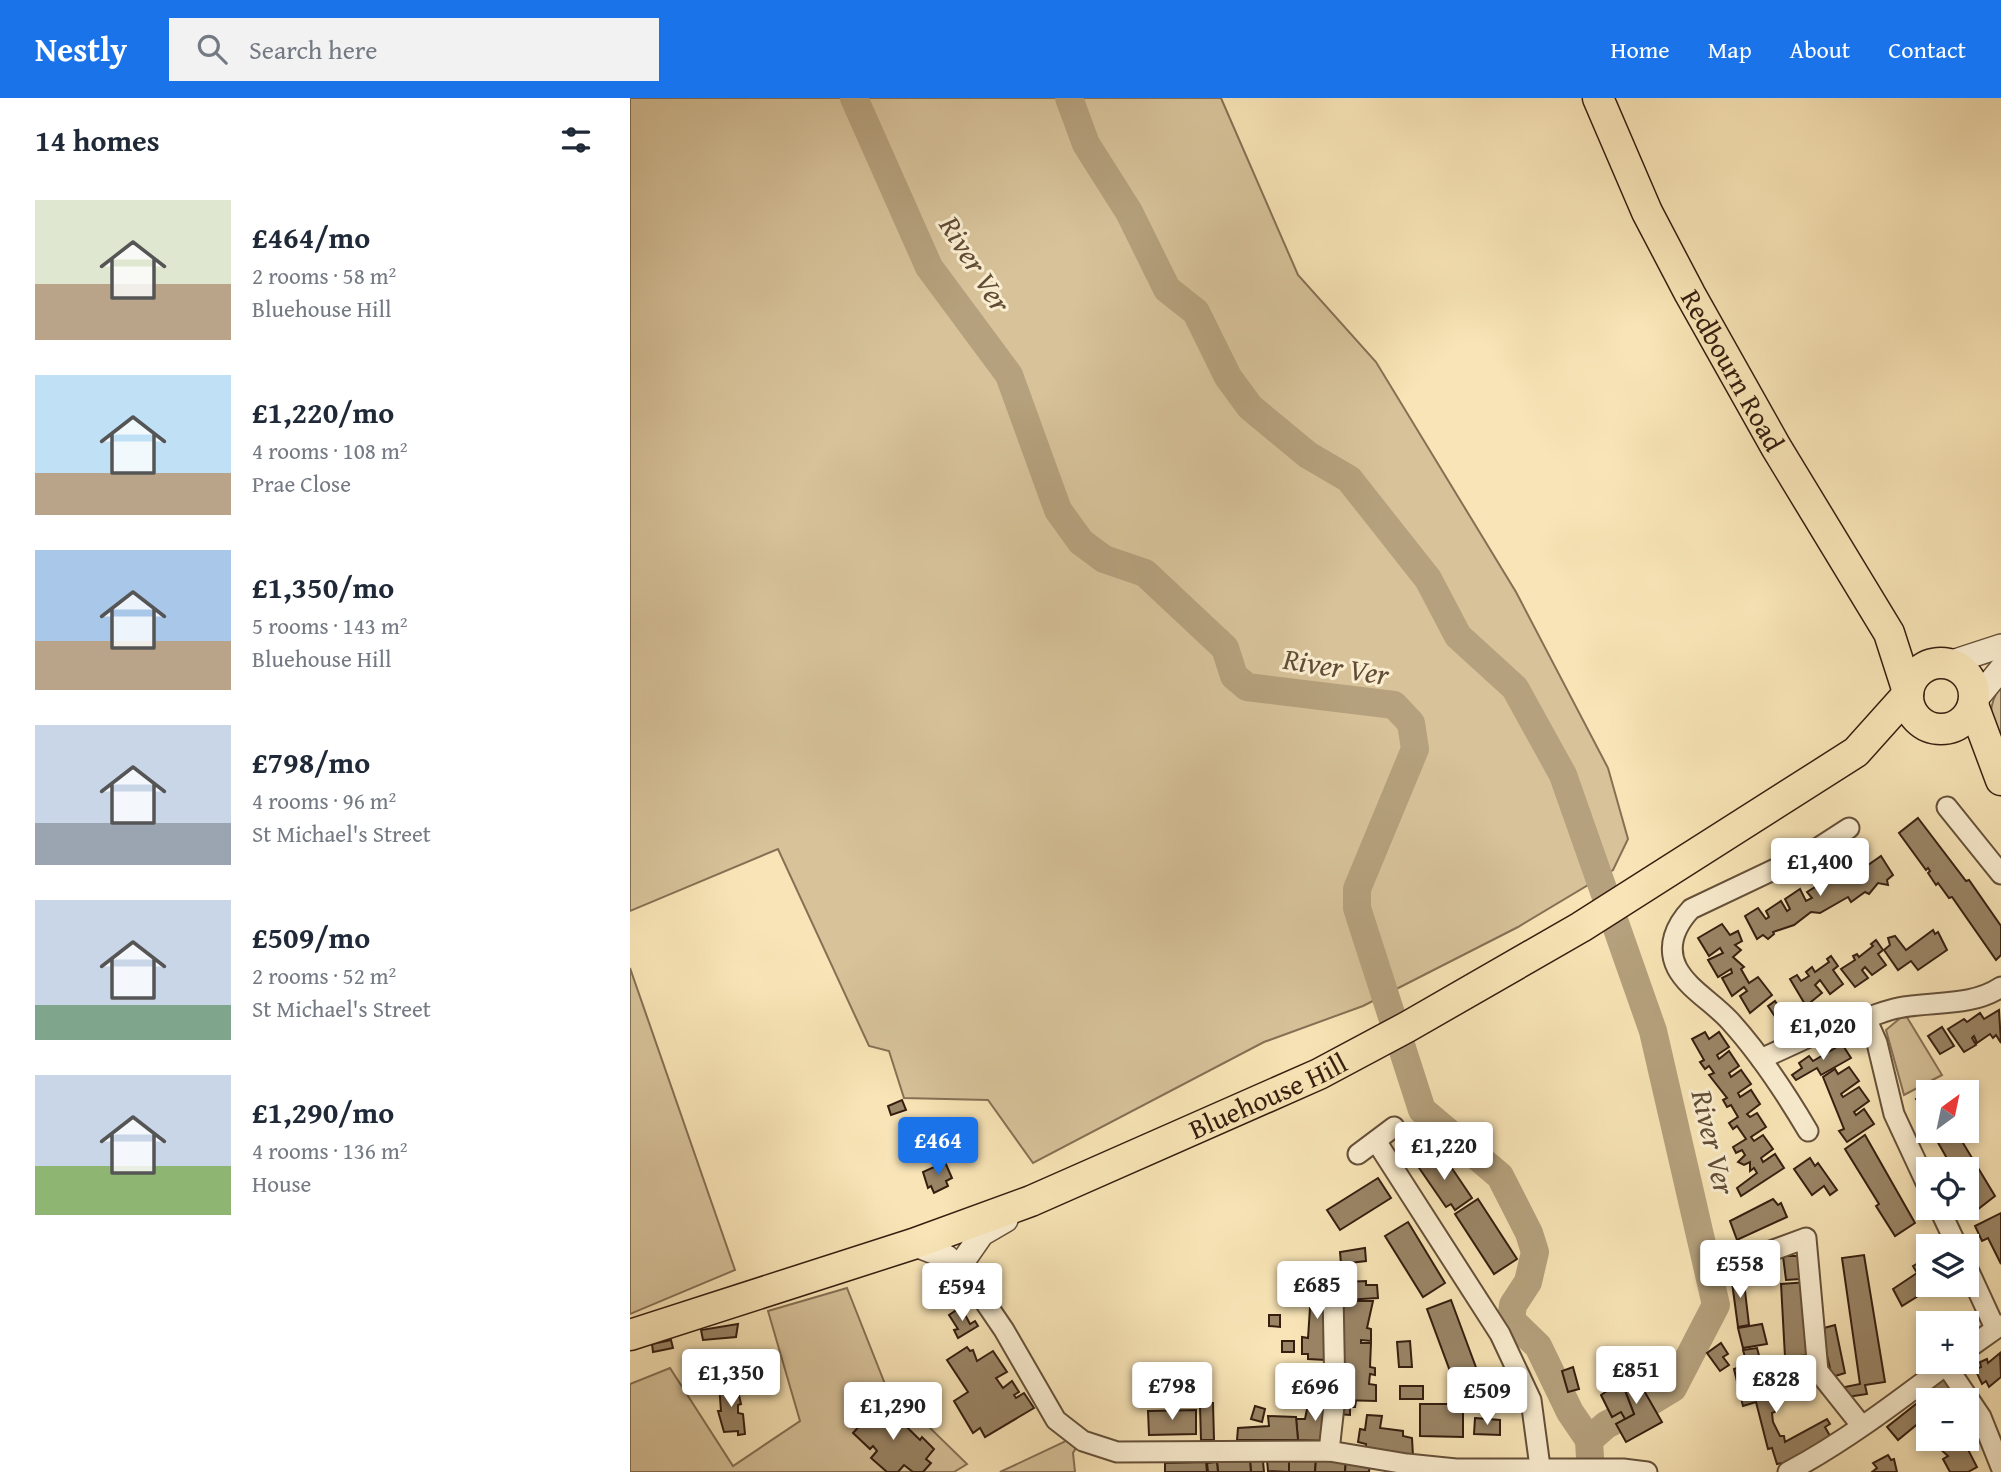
<!DOCTYPE html>
<html lang="en">
<head>
<meta charset="utf-8">
<style>
  :root { --surface:#fff; --page:#f2f2f3; --text:#1f2937; --muted:#747a83; --accent:#1a73e8 }
  body { margin:0; font-family:"Gentium Book Plus",serif; background:var(--page); color:var(--text); height:100vh; display:flex; flex-direction:column; font-size:26px; white-space:nowrap }
  * { box-sizing:border-box; margin:0 }
  p { font-size:23px; color:var(--muted) }
  .icon { flex:none; width:38px; height:38px; fill:none; stroke:currentColor; stroke-width:2; stroke-linecap:round; stroke-linejoin:round }
  .map { position:relative; flex:1; overflow:hidden }
  .sheet { display:flex; flex-direction:column; background:var(--surface); width:630px }
  .sheet>* { flex:none }
  .needle { width:46px; rotate:33deg }
  .buttons { position:absolute; left:1286px; top:982px; display:grid; gap:14px }
  .buttons a { display:grid; place-items:center; width:63px; height:63px; border-radius:0px; background:var(--surface); box-shadow:0 4px 10px #0003; font-size:35px }
  .price { position:absolute; translate:-50% -60px; padding:0 16px; border-radius:7px; background:#fff; color:#222; font-size:23px; line-height:46px; filter:drop-shadow(0 2px 4px #0008) }
  .price::after { content:''; position:absolute; left:50%; top:42px; width:21px; height:16px; margin-left:-10px; background:inherit; clip-path:polygon(0 0,100% 0,50% 100%) }
  .price.active { background:var(--accent); color:#fff }
  ul { padding:0; list-style:none }
  li { display:flex; align-items:center; gap:21px; height:175px; padding:0 35px }
  li span { display:grid; place-items:center; flex:none; width:196px; height:140px; border-radius:0px; color:#555 }
  li>.icon { margin-inline-start:auto }
  span .icon { width:84px; height:84px; fill:#fffc; stroke-width:1 }
  li b { font-size:30px }
  h2 { display:flex; justify-content:space-between; align-items:center; height:84px; padding:0 35px; font-size:30px }
  header { display:flex; align-items:center; gap:42px; box-sizing:border-box; height:98px; padding:0 35px; background:var(--accent); color:#fff }
  header strong { font-size:33px }
  nav { display:flex; gap:38px; margin-inline-start:auto; font-size:24px }
  .search { width:490px; height:63px; background:var(--page); display:flex; align-items:center; gap:18px; box-sizing:border-box; padding:0 24px; border-radius:0px; color:var(--muted); font-size:26px }
  main { display:flex; flex:1; min-height:0 }
  .map>svg:first-child { display:block }
  .green { fill:#d7c29a; stroke:#867054; stroke-width:2 }
  .lines { fill:none; stroke-linecap:round; stroke-linejoin:round }
  .river { stroke:#b5a17d; stroke-width:28 }
  .building { fill:#9a8566; stroke:#341e0f; stroke-width:2 }
  .minor-casing { stroke:#655039; stroke-width:23 }
  .tertiary-casing { stroke:#655039; stroke-width:26 }
  .primary-casing { stroke:#341e0f; stroke-width:33 }
  .minor { stroke:#faedd0; stroke-width:19 }
  .tertiary { stroke:#faedd0; stroke-width:23 }
  .primary { stroke:#f8e4b6; stroke-width:30 }
  .labels { text-anchor:middle; stroke-width:6; stroke-linejoin:round; paint-order:stroke }
  .street-label { font-size:28px; fill:#341e0f; stroke:#faedd0 }
  .water-label { font-size:30px; font-style:italic; fill:#614c36; stroke:#faedd0 }
</style>
</head>
<body>
<header>
<strong>Nestly</strong>
<div class="search"><svg class="icon" aria-label="search" viewBox="0 0 24 24"><circle cx="10" cy="10" r="6"/><path d="M15 15l6 6"/></svg>Search here</div>
<nav><a>Home</a><a>Map</a><a>About</a><a>Contact</a></nav>
</header>
<main>
<section class="sheet">
<h2>14 homes<svg class="icon" aria-label="filters" viewBox="0 0 24 24"><path d="M4 7h16M4 17h16"/><circle cx="9" cy="7" r="2"/><circle cx="15" cy="17" r="2"/></svg></h2>
<ul>
<li><span style="background:linear-gradient(#dfe7d0 60%,#b9a48a 0)"><svg class="icon" aria-label="home" viewBox="0 0 24 24"><path d="M3 11l9-7 9 7M6 9v11h12V9"/></svg></span><div><b>£464/mo</b><p>2 rooms · 58 m²</p><p>Bluehouse Hill</p></div></li>
<li><span style="background:linear-gradient(#bfe0f5 70%,#b9a48a 0)"><svg class="icon" aria-label="home" viewBox="0 0 24 24"><path d="M3 11l9-7 9 7M6 9v11h12V9"/></svg></span><div><b>£1,220/mo</b><p>4 rooms · 108 m²</p><p>Prae Close</p></div></li>
<li><span style="background:linear-gradient(#a9c7e8 65%,#b9a48a 0)"><svg class="icon" aria-label="home" viewBox="0 0 24 24"><path d="M3 11l9-7 9 7M6 9v11h12V9"/></svg></span><div><b>£1,350/mo</b><p>5 rooms · 143 m²</p><p>Bluehouse Hill</p></div></li>
<li><span style="background:linear-gradient(#c9d6e8 70%,#9aa5b1 0)"><svg class="icon" aria-label="home" viewBox="0 0 24 24"><path d="M3 11l9-7 9 7M6 9v11h12V9"/></svg></span><div><b>£798/mo</b><p>4 rooms · 96 m²</p><p>St Michael's Street</p></div></li>
<li><span style="background:linear-gradient(#c9d6e8 75%,#7fa58c 0)"><svg class="icon" aria-label="home" viewBox="0 0 24 24"><path d="M3 11l9-7 9 7M6 9v11h12V9"/></svg></span><div><b>£509/mo</b><p>2 rooms · 52 m²</p><p>St Michael's Street</p></div></li>
<li><span style="background:linear-gradient(#c9d6e8 65%,#8fb573 0)"><svg class="icon" aria-label="home" viewBox="0 0 24 24"><path d="M3 11l9-7 9 7M6 9v11h12V9"/></svg></span><div><b>£1,290/mo</b><p>4 rooms · 136 m²</p><p>House</p></div></li>
</ul>
</section>
<div class="map">
<svg width="1371" height="1374" viewBox="0 0 1371 1374">
  <rect width="100%" height="100%" fill="#f8e4b6"/>
  <filter id="stains"><feTurbulence type="fractalNoise" baseFrequency=".00286" numOctaves="4"/><feColorMatrix values="0 0 0 0 .2 0 0 0 0 .09 0 0 0 0 .02 0 0 0 .5 -.17"/></filter>
  <radialGradient id="worn" r=".72"><stop offset=".6" stop-color="#630" stop-opacity="0"/><stop offset="1" stop-color="#630" stop-opacity=".3"/></radialGradient>
  <g class="green">
    <polygon points="0,0 591,0 668,177 746,264 886,494 978,670 998,741 983,772 888,829 733,908 634,944 403,1065 358,1002 274,1000 259,953 239,948 148,751 0,813"/>
    <path d="M1371 589V649C1361 629 1355 608 1371 589Z"/>
    <polygon points="0,870 105,1172 0,1216"/>
    <polygon points="1275,916 1312,977 1274,997 1256,932"/>
    <polygon points="217,1190 255,1286 337,1366 324,1374 0,1374 0,1286 40,1270 103,1368 170,1323 138,1213"/>
    <polygon points="439,1336 450,1343 443,1355 445,1374 370,1374 434,1344"/>
  </g>
  <g class="lines">
    <g class="river">
      <polyline points="224,0 299,169 379,277 428,412 451,444 474,461 515,475 595,550 604,578 617,589 764,607 781,625 785,651 727,791 727,810 792,1012 870,1078 899,1135 905,1154 898,1184 883,1207 881,1222 908,1248 940,1314 959,1342"/>
      <polyline points="439,0 456,46 499,114 537,191 566,214 598,279 620,309 678,357 719,381 798,481 828,538 885,590 933,677 1023,933 1086,1207 1043,1290 1020,1304"/>
      <polyline points="960,1360 959,1342 976,1327 1003,1313"/>
    </g>
  </g>
  <g class="building">
    <polygon points="1288,720 1336,783 1339,782 1371,828 1371,857 1366,862 1322,799 1319,800 1308,785 1306,787 1298,775 1300,773 1298,770 1296,772 1269,735"/>
    <polygon points="1251,758 1263,777 1257,782 1258,787 1248,785 1239,796 1235,794 1221,804 1218,799 1190,815 1181,814 1164,827 1143,834 1144,836 1138,841 1133,837 1127,841 1115,818 1128,810 1136,821 1139,819 1136,813 1151,803 1157,813 1160,811 1155,801 1170,791 1176,803 1182,800 1177,794 1208,775 1212,782 1237,762 1238,767"/>
    <polygon points="1092,826 1100,837 1108,833 1112,843 1105,847 1111,852 1103,859 1114,869 1111,871 1119,885 1128,879 1142,897 1120,915 1110,898 1117,893 1114,889 1102,898 1092,880 1102,875 1101,871 1088,879 1078,862 1093,855 1090,850 1079,858 1068,840"/>
    <polygon points="1303,832 1305,836 1308,834 1317,852 1288,872 1281,863 1268,872 1254,852 1260,847 1258,840 1265,838 1276,852"/>
    <polygon points="1246,842 1253,852 1248,856 1256,867 1242,877 1235,869 1232,872 1238,880 1225,889 1211,871 1225,862 1223,858 1227,856 1229,859 1243,848 1241,846"/>
    <polygon points="1201,858 1208,868 1203,872 1213,886 1200,896 1190,882 1185,887 1192,895 1176,908 1160,881 1167,877 1171,883 1179,878 1176,874 1182,869 1185,874 1199,864 1197,861"/>
    <polygon points="1145,903 1151,912 1144,917 1138,908"/>
    <polygon points="1369,912 1371,945 1366,937 1363,940 1360,936 1347,945 1344,938 1342,940 1346,947 1334,954 1318,931 1334,921 1337,924 1350,915 1354,921"/>
    <polygon points="1312,929 1324,948 1310,956 1298,938"/>
    <polygon points="1075,934 1079,941 1089,934 1099,949 1087,957 1089,961 1099,953 1109,968 1099,975 1101,979 1111,972 1121,986 1108,995 1110,999 1121,992 1130,1006 1117,1016 1120,1019 1127,1015 1136,1029 1121,1039 1124,1043 1133,1037 1143,1051 1131,1060 1133,1064 1145,1056 1154,1070 1111,1098 1107,1090 1127,1075 1124,1070 1120,1073 1120,1064 1114,1067 1108,1064 1115,1057 1112,1052 1106,1055 1103,1049 1116,1041 1107,1028 1103,1031 1099,1025 1108,1019 1101,1007 1097,1009 1093,1002 1097,1000 1079,977 1084,975 1079,968 1075,971 1070,964 1074,962 1062,941"/>
    <polygon points="1212,946 1221,960 1191,977 1187,970 1166,982 1162,977 1172,970 1169,965 1179,958 1183,963"/>
    <polygon points="1219,969 1229,983 1211,996 1213,999 1229,989 1239,1003 1224,1014 1226,1017 1234,1011 1244,1026 1217,1044 1209,1033 1214,1031 1193,979 1205,971 1208,976"/>
    <polygon points="1306,986 1311,994 1298,994 1298,1013 1296,1015 1286,1001"/>
    <polygon points="272,1002 276,1012 261,1017 258,1008"/>
    <polygon points="1321,1032 1330,1035 1334,1033 1339,1040 1333,1045 1365,1098 1347,1112 1337,1096 1337,1071 1323,1071 1306,1041"/>
    <polygon points="1235,1037 1285,1125 1265,1138 1246,1108 1249,1106 1215,1051"/>
    <polygon points="798,1055 805,1066 815,1060 842,1100 825,1112 821,1106 816,1109 785,1064"/>
    <polygon points="1180,1060 1185,1068 1188,1065 1207,1092 1200,1097 1194,1088 1182,1097 1164,1071"/>
    <polygon points="315,1064 322,1080 316,1083 318,1088 304,1095 301,1088 298,1090 293,1074"/>
    <polygon points="748,1080 761,1100 710,1132 697,1112"/>
    <polygon points="848,1101 887,1161 864,1176 825,1116"/>
    <polygon points="1143,1101 1148,1107 1151,1105 1157,1119 1107,1142 1100,1123"/>
    <polygon points="1371,1115 1371,1166 1358,1140 1352,1143 1345,1128"/>
    <polygon points="778,1124 815,1185 793,1199 755,1138"/>
    <polygon points="735,1150 736,1163 711,1166 710,1154"/>
    <polygon points="1234,1157 1255,1284 1235,1287 1237,1296 1217,1299 1215,1289 1230,1286 1212,1160"/>
    <polygon points="1153,1158 1169,1158 1171,1181 1156,1182"/>
    <polygon points="1290,1164 1298,1178 1298,1186 1304,1188 1272,1208 1263,1191 1287,1175 1283,1168"/>
    <polygon points="1113,1176 1119,1227 1108,1229 1101,1177"/>
    <polygon points="736,1183 736,1187 747,1187 748,1200 715,1202 714,1184"/>
    <polygon points="1178,1184 1182,1257 1155,1259 1151,1186"/>
    <polygon points="676,1185 700,1185 695,1262 678,1261 678,1256 672,1256 672,1239 678,1240 681,1195 676,1194"/>
    <polygon points="655,1192 666,1193 666,1205 654,1204"/>
    <polygon points="821,1202 851,1283 827,1292 797,1211"/>
    <polygon points="711,1203 743,1203 737,1230 741,1231 741,1243 731,1242 731,1245 741,1245 740,1269 745,1270 745,1277 740,1276 739,1286 746,1287 746,1303 710,1302"/>
    <polygon points="331,1209 340,1226 345,1223 348,1228 328,1240 324,1232 328,1231 319,1217"/>
    <polygon points="639,1217 650,1217 650,1229 639,1228"/>
    <polygon points="108,1226 106,1239 73,1242 71,1232"/>
    <polygon points="1132,1226 1137,1246 1113,1250 1108,1230"/>
    <polygon points="1205,1227 1215,1275 1202,1279 1192,1236 1195,1235 1194,1230"/>
    <polygon points="41,1242 43,1250 23,1254 22,1246"/>
    <rect x="652" y="1243" width="12" height="11"/>
    <polygon points="780,1243 782,1269 769,1269 767,1244"/>
    <polygon points="1091,1245 1098,1256 1093,1259 1099,1267 1090,1273 1077,1255"/>
    <polygon points="337,1249 340,1253 343,1252 347,1263 363,1253 377,1274 366,1280 373,1290 382,1283 389,1294 384,1297 386,1300 394,1295 404,1310 355,1339 350,1330 343,1335 324,1303 338,1294 317,1262"/>
    <polygon points="1127,1250 1135,1280 1138,1279 1147,1313 1142,1315 1143,1324 1150,1338 1154,1338 1155,1344 1197,1321 1200,1326 1195,1329 1204,1345 1155,1369 1153,1365 1147,1366 1142,1350 1138,1351 1126,1304 1113,1308 1104,1271 1117,1266 1113,1252"/>
    <polygon points="1370,1255 1371,1279 1359,1289 1356,1283 1352,1286 1345,1271 1351,1269 1350,1264 1357,1261 1358,1265"/>
    <polygon points="997,1263 1032,1324 996,1344 986,1326 1004,1316 986,1269"/>
    <polygon points="650,1268 666,1269 665,1282 650,1281"/>
    <polygon points="943,1269 949,1291 938,1294 932,1273"/>
    <polygon points="986,1269 1004,1316 995,1321 991,1314 982,1319 971,1297 977,1293 972,1284 979,1282 975,1275"/>
    <polygon points="677,1279 698,1280 697,1301 671,1300 671,1290 677,1290"/>
    <polygon points="1314,1279 1328,1302 1305,1302 1297,1289"/>
    <polygon points="106,1284 111,1306 108,1307 108,1315 113,1316 115,1336 108,1337 108,1333 94,1334 88,1313 91,1313 89,1286"/>
    <rect x="770" y="1288" width="23" height="13"/>
    <polygon points="657,1300 668,1301 667,1309 656,1309"/>
    <polygon points="710,1302 726,1303 725,1309 720,1309 720,1317 708,1316"/>
    <polygon points="685,1303 702,1304 697,1343 668,1342 666,1321 675,1321 677,1311 684,1312"/>
    <polygon points="251,1304 290,1342 292,1339 304,1351 296,1361 301,1365 293,1374 283,1374 274,1367 268,1374 257,1374 241,1360 247,1353 243,1348 240,1351 223,1335"/>
    <polygon points="1295,1304 1298,1309 1298,1318 1290,1308"/>
    <polygon points="574,1305 583,1305 584,1342 571,1342 570,1308 574,1308"/>
    <polygon points="790,1306 833,1306 833,1339 790,1338"/>
    <polygon points="1286,1306 1296,1319 1268,1342 1257,1329"/>
    <polygon points="625,1308 635,1311 632,1324 621,1321"/>
    <polygon points="566,1312 566,1336 519,1337 518,1313"/>
    <polygon points="737,1317 752,1318 750,1330 773,1333 773,1338 782,1340 783,1358 736,1350 736,1346 728,1344 730,1331 735,1332"/>
    <polygon points="638,1318 666,1319 668,1342 607,1342 608,1330 639,1328"/>
    <polygon points="845,1320 870,1322 870,1337 844,1336"/>
    <polygon points="1311,1340 1332,1340 1347,1369 1338,1374 1320,1374 1313,1361 1318,1358 1308,1349 1313,1346"/>
    <polygon points="1258,1357 1261,1362 1264,1361 1267,1374 1242,1374 1247,1370 1243,1365"/>
    <polygon points="659,1361 686,1361 685,1374 659,1374"/>
    <polygon points="659,1361 659,1374 638,1373 637,1362"/>
    <polygon points="686,1361 716,1361 715,1374 685,1374"/>
    <polygon points="716,1361 740,1365 739,1374 715,1374"/>
    <polygon points="620,1363 633,1363 634,1374 621,1374"/>
    <polygon points="620,1363 621,1374 588,1374 587,1364"/>
    <polygon points="576,1364 577,1374 535,1374 535,1365"/>
    <polygon points="587,1364 588,1374 578,1374 577,1365"/>
  </g>
  <g class="lines">
    <g class="minor-casing">
      <g id="minor">
        <polyline points="1317,709 1371,776"/>
        <polyline points="1131,961 1207,926 1236,920"/>
        <path d="M1178 1033C1155 994 1130 956 1100 923 1084 905 1058 891 1047 870 1036 848 1046 827 1061 811L1185 752 1219 730"/>
        <polyline points="746,1043 870,1236 901,1302 910,1369"/>
        <polyline points="728,1056 764,1029"/>
        <path d="M1298 1089 1264 1016 1247 945 1236 920C1246 917 1257 912 1268 910 1302 903 1341 909 1371 889"/>
        <polyline points="1309,1110 1327,1148"/>
        <polyline points="1116,1162 1176,1140 1188,1273 1231,1327"/>
        <polyline points="1337,1169 1365,1230"/>
        <polyline points="342,1185 374,1232 426,1322 453,1343 487,1354 699,1353 777,1366 826,1371 993,1371 1017,1374"/>
        <polyline points="1337,1251 1371,1227"/>
        <polyline points="1316,1267 1351,1319 1371,1369"/>
        <polyline points="699,1353 705,1299 703,1195"/>
        <path d="M1158 1374C1216 1343 1268 1303 1320 1264"/>
      </g>
    </g>
    <g class="tertiary-casing">
      <g id="tertiary">
        <polyline points="1319,565 1371,548"/>
        <polyline points="1344,604 1371,571"/>
        <polyline points="283,1146 317,1159 342,1185"/>
        <polyline points="336,1159 352,1136 376,1122"/>
      </g>
    </g>
    <g class="primary-casing">
      <g id="primary">
        <path id="s1" d="M968 0 1017 114 1060 196 1146 349 1259 535 1278 594"/>
        <circle cx="1311" cy="598" r="33"/>
        <polyline points="1343,607 1371,682"/>
        <path id="s2" d="M0 1237 283 1146 401 1103 689 976 777 929 951 829 1226 654 1278 596"/>
      </g>
    </g>
    <use href="#minor" class="minor"/>
    <use href="#tertiary" class="tertiary"/>
    <use href="#primary" class="primary"/>
  </g>
  <g class="labels">
    <g class="street-label">
      <text dy="10" stroke="none"><textPath href="#s1" startOffset="304">Redbourn Road</textPath></text>
      <text dy="10" stroke="none"><textPath href="#s2" startOffset="682">Bluehouse Hill</textPath></text>
    </g>
    <g class="water-label">
      <text transform="translate(345 166) rotate(58)" y="10">River Ver</text>
      <text transform="translate(706 569) rotate(9)" y="10">River Ver</text>
      <text transform="translate(1083 1044) rotate(77)" y="10">River Ver</text>
    </g>
  </g>
  <rect width="100%" height="100%" filter="url(#stains)"/>
  <rect width="100%" height="100%" fill="url(#worn)"/>
</svg>
<div class="buttons">
<a><svg class="needle" viewBox="-14 -14 28 28"><path d="M0-13l5 13h-10z" fill="#e53935"/><path d="M0 13l5-13h-10z" fill="#747a83"/></svg></a>
<a><svg class="icon" aria-label="locate" viewBox="0 0 24 24"><circle cx="12" cy="12" r="6"/><path d="M12 2v4M12 18v4M2 12h4M18 12h4"/></svg></a>
<a><svg class="icon" aria-label="layers" viewBox="0 0 24 24"><path d="M12 4l9 5-9 5-9-5zM3 14l9 5 9-5"/></svg></a>
<a>+</a>
<a>−</a>
</div>
<b class="price" style="left:1190px;top:800px">£1,400</b>
<b class="price" style="left:1193px;top:964px">£1,020</b>
<b class="price active" style="left:308px;top:1079px">£464</b>
<b class="price" style="left:814px;top:1084px">£1,220</b>
<b class="price" style="left:1110px;top:1202px">£558</b>
<b class="price" style="left:687px;top:1223px">£685</b>
<b class="price" style="left:332px;top:1225px">£594</b>
<b class="price" style="left:1006px;top:1308px">£851</b>
<b class="price" style="left:101px;top:1311px">£1,350</b>
<b class="price" style="left:1146px;top:1317px">£828</b>
<b class="price" style="left:542px;top:1324px">£798</b>
<b class="price" style="left:685px;top:1325px">£696</b>
<b class="price" style="left:857px;top:1329px">£509</b>
<b class="price" style="left:263px;top:1344px">£1,290</b>
</div>
</main>
</body>
</html>
